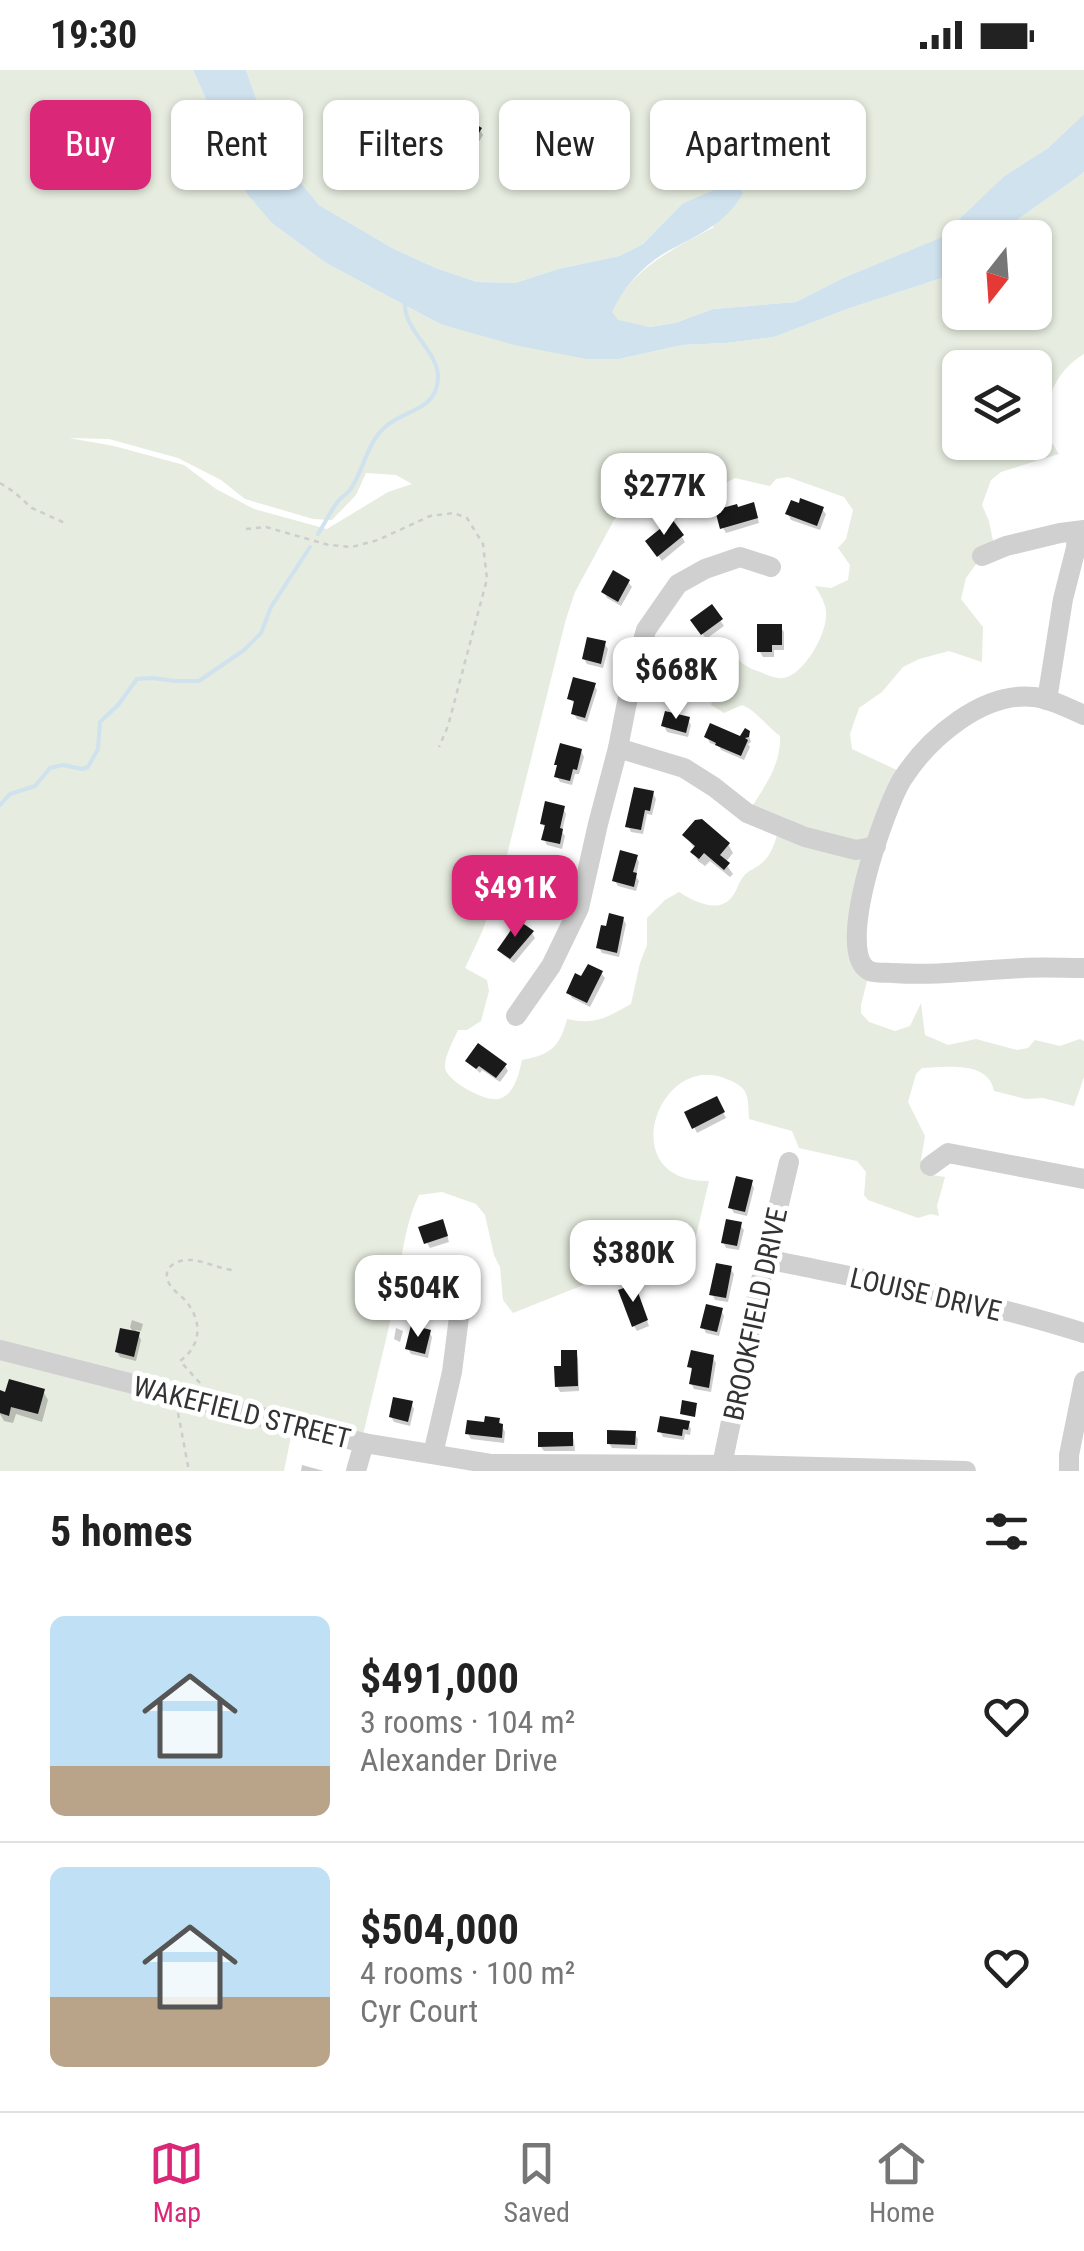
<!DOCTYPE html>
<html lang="en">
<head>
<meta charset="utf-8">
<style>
  :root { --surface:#fff; --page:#f2f2f2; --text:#222; --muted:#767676; --line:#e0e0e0; --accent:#db2777 }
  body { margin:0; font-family:"Roboto Condensed",sans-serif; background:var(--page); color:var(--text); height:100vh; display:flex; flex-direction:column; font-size:38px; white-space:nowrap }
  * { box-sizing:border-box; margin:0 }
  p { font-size:32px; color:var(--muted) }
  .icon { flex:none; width:55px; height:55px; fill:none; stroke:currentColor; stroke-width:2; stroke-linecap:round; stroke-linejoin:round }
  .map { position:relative; height:1401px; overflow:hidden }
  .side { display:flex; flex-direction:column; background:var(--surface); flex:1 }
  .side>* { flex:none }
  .top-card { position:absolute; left:30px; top:30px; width:1025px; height:90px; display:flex; gap:20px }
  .needle { width:65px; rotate:197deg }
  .tools { position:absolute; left:942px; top:150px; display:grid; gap:20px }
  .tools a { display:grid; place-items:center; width:110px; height:110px; border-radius:15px; background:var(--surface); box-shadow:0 2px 8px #0004; font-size:50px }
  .price { position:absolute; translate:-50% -85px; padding:0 22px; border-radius:20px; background:#fff; color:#222; font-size:32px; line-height:65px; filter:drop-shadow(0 2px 5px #0008) }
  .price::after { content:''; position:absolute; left:50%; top:60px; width:30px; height:22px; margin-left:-15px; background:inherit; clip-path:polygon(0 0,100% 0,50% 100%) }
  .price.on { background:var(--accent); color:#fff }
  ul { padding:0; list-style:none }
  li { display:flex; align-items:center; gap:30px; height:250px; padding:0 50px }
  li+li { border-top:2px solid var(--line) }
  li span { display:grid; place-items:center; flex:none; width:280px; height:200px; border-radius:15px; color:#555 }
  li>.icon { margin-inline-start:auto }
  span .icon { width:120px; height:120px; fill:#fffc; stroke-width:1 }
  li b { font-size:42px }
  h2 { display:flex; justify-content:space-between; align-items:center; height:120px; padding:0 50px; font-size:42px }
  .chip { padding:0 35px; border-radius:15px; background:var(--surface); box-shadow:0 2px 8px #0004; font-size:35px; line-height:90px }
  .chip.on { background:var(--accent); color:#fff }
  .status { display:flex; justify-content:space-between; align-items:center; height:70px; padding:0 50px; background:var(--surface); direction:ltr }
  .status svg { height:28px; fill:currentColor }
  .tabs { display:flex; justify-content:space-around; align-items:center; height:140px; border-top:2px solid var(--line); background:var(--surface); font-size:28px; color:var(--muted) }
  .tabs a { display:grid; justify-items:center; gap:5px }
  .tabs .on { color:var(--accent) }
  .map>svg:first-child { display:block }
  .green { fill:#e6ecdf; fill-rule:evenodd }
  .water { fill:#cfe2ee }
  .shadow { fill:#0003 }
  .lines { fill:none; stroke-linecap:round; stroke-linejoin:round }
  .stream { stroke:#cfe2ee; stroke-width:4 }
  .building { fill:#1a1a1a }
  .path { stroke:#cdcdcd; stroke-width:2.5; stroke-dasharray:5 5; stroke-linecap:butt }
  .minor { stroke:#d0d0d0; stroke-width:20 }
  .labels { text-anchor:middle; stroke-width:10; stroke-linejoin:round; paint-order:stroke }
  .street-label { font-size:28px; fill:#333; stroke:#fff }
</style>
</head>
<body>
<div class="status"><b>19:30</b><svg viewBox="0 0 49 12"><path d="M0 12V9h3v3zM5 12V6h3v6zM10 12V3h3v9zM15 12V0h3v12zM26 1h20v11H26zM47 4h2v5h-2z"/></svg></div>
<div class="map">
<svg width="1084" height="1401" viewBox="0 0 1084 1401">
  <rect width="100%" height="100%" fill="#fff"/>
  <g class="green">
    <path d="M0 0H193L209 36 273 154 326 193 440 254 619 289 682 275 726 273 774 267 850 238 945 207 960 198V242H1035V168L997 167C1024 142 1055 125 1084 102V284C1058 299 1046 327 1042 357L1059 384 1001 402 991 410 982 435 989 451 993 471 966 508 961 529 983 557 982 592 949 581 919 589 903 597 882 622 859 638 850 664 852 679 903 703 863 823 869 903 861 935V943L869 952 895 961 910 956 921 933 925 965 948 975 976 969 1017 980 1028 978 1035 970 1060 976 1080 969 1084 971V1007L1074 1036 1043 1028 1026 1029 994 1021C989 990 945 997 922 998L916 1004 908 1032 925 1066 921 1090 924 1101 932 1105 945 1107 937 1136 939 1146 931 1144 918 1148 868 1130 864 1125 866 1102 857 1091 799 1078 792 1061 749 1049C748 1024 749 1017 724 1008 657 983 613 1113 709 1111L687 1204 666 1205 619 1192 608 1194 600 1204 581 1216 513 1243 503 1230 500 1197 494 1185 485 1145 476 1134 442 1122 419 1125C403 1158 401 1197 394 1233 385 1277 373 1321 363 1365L295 1347 284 1401H0ZM960 298H1035V372H960ZM69 368 109 369 178 388 221 410 245 429 313 449 332 450 356 425 366 403 396 405 412 414 388 422 327 459 254 439 216 419 184 395 114 376ZM788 407 844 427 853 440 846 469 838 478 850 495 848 510 831 518 815 516C821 526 827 535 826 546 826 565 803 606 783 608 775 609 767 605 760 602 745 597 737 591 730 577L721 584 722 595 711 635 724 643 742 635C757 641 766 656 780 666 781 693 767 713 753 735L780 755C776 768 773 783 763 792 757 798 748 800 743 807 738 813 737 822 731 828 718 844 693 831 679 822L665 830 647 848V875L640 893 631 934C605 948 597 955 567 949 560 977 550 985 522 990 519 1004 514 1026 498 1029 485 1032 447 1011 445 998 444 986 454 970 458 960H467L481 951 489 921 487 910 465 898 482 862 503 801 566 549 575 522 614 450 639 425 692 430 698 421 714 419 735 408 770 416 776 409Z"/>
    <path d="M246 0H1084V44L1048 78 1003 107 941 168 843 208 796 232 713 239 675 253 650 257 618 251 611 242C632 198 673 179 714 157L682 134 643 174 619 186 558 199 515 213 477 212 436 198 394 179 319 135 275 81Z"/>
  </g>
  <path class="water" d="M193 0H246L275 81 319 135 394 179 436 198 477 212 515 213 558 199 619 186 643 174 682 134 719 118H739L743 123C726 155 693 167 663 184 641 198 623 218 612 242L618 250 650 257 675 253 713 239 796 232 843 208 940 168 1003 107 1048 78 1084 44V102C1055 125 1024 142 997 167L960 168V198L945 207 850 238 774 267 726 273 682 275 619 289H587L514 275 440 254 326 193 273 154 248 125 220 78 209 36Z"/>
  <g class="shadow">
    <polygon points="458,60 480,60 483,65 477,75 461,66"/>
    <polygon points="737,439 756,440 759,453 726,463 723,458"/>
    <polygon points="822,439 826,444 820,460 791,450 788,444"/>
    <polygon points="672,452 685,472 662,491 648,471"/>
    <polygon points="628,512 632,517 621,536 607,528 604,522"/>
    <polygon points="712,538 724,556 706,569 694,551"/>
    <polygon points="780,556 784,562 784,580 774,580 774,587 763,587 760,582"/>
    <polygon points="604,573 608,579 603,598 587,594 584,589"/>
    <polygon points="685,592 688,598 684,618 670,615 667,609"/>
    <polygon points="594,615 597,620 587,652 577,649 574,644 576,635 570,629"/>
    <polygon points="688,650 691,655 688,667 667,662 664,656"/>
    <polygon points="748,663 751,672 748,674 750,677 744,690 721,680 719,676 710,673 707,667 741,669"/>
    <polygon points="581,681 584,687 579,704 575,704 572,715 560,712 557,707"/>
    <polygon points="653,723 656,729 652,745 647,744 643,764 631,762 628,756"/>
    <polygon points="563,738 566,744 562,762 565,766 562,779 547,775 544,770 546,760 542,753"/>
    <polygon points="685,765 728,774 733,783 725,793 733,804 730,807 710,791 705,796 698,791 693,782 695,779"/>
    <polygon points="636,787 639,792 636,806 639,811 636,821 618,816 615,811"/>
    <polygon points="545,797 548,803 546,822 544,821 540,835 526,831 523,826"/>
    <polygon points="623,849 626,854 619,887 602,883 599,878"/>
    <polygon points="532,863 535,868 514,893 503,885 500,880"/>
    <polygon points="601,903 605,908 590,937 572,928 569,922 582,910"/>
    <polygon points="468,991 505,996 508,1001 500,1012 482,1000 480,1003"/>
    <polygon points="716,1029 726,1048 697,1063 687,1043"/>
    <polygon points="751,1112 754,1118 747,1146 734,1143 731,1138"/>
    <polygon points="740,1155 744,1160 739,1180 726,1178 723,1172"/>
    <polygon points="445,1157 449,1172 430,1178 427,1173"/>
    <polygon points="731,1199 734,1204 728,1232 715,1230 712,1224"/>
    <polygon points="637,1223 649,1256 637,1261 634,1256"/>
    <polygon points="721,1240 724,1246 719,1266 706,1263 703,1257"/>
    <polygon points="132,1250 143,1254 141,1261 136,1260 141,1270 136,1291 120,1287 117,1282 134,1264 130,1257"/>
    <polygon points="396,1258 403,1261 400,1272 394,1269"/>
    <polygon points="429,1262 432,1267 428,1288 411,1284 408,1279"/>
    <polygon points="575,1283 578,1288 579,1321 560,1322 557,1316"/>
    <polygon points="712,1287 716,1293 711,1322 694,1319 691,1313 693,1303 690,1296"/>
    <polygon points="43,1321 48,1330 42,1352 16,1344 13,1353 4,1351 0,1344 0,1323"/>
    <polygon points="411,1333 414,1339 410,1356 394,1352 391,1347"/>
    <polygon points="499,1350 505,1362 504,1373 471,1369 468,1364"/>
    <polygon points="688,1353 691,1359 690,1365 685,1364 684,1370 663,1367 660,1361"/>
    <polygon points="634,1363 638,1369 637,1379 612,1378 609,1373"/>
    <polygon points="571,1364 574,1370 575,1381 544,1381 540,1376"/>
    <polygon points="302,1395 324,1401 301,1401"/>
  </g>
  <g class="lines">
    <g class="stream">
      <path d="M318 464C325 453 331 440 339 430 343 426 347 424 350 420 364 400 366 375 384 358 401 340 437 342 438 308 439 281 403 261 405 232"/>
      <polyline points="0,735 10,724 35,716 50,698 63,695 82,699 88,697 98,679 100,652 118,635 137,609 152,608 175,611 199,611 244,580 261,563 271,537 310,477"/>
    </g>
  </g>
  <g class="building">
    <polygon points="463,47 482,58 474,71 455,60"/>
    <polygon points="800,428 824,437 817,456 785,444 791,430 799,433"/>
    <polygon points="754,432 758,448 720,459 715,440 737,434 738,437"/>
    <polygon points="672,449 684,465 657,487 645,471"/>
    <polygon points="613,500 630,510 618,532 601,522"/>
    <polygon points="712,534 723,549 701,565 690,550"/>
    <polygon points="757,554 782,554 782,575 772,575 772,582 757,582"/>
    <polygon points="587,567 606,571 601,594 582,589"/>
    <polygon points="669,586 687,590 682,613 664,610"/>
    <polygon points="573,607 596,613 585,648 571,644 574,631 567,629"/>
    <polygon points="665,641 690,647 686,663 661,656"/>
    <polygon points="710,653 740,666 745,658 750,661 749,667 745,668 748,670 741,686 715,675 716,673 704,667"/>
    <polygon points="560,673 582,679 577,700 573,699 570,711 554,707 557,695 554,695"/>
    <polygon points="634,717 654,721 650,741 645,740 641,760 625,757"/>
    <polygon points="545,731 565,736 560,758 563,759 560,774 541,770 545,755 540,754"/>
    <polygon points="702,749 730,773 720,785 730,793 724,800 704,783 699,789 690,782 695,776 682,765 695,750"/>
    <polygon points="620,780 638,785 633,802 637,803 634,817 612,811"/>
    <polygon points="529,791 547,795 544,817 541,817 538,831 520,826"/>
    <polygon points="609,843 624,847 617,883 596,878 601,855 606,856"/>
    <polygon points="518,850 534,861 510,889 497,880"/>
    <polygon points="588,894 603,901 587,933 566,923 575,903 581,906"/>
    <polygon points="478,973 507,994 496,1008 479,996 476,999 465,991"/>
    <polygon points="717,1026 725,1042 692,1059 684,1042"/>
    <polygon points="736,1106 753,1110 745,1142 728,1138"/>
    <polygon points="443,1149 448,1166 424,1174 418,1157"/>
    <polygon points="726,1149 742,1152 737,1176 721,1173"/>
    <polygon points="716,1193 732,1196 726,1228 709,1225"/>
    <polygon points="635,1214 648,1250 632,1257 618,1220"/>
    <polygon points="706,1234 723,1238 717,1262 700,1258"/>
    <polygon points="411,1255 431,1260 425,1284 405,1279"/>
    <polygon points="120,1258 140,1262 134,1287 115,1282"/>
    <polygon points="561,1280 577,1280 578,1316 555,1317 554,1296 561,1296"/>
    <polygon points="691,1280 714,1285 709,1318 689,1314 692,1298 687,1297"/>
    <polygon points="9,1309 45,1319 38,1344 11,1337 9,1346 0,1343 0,1320 5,1322"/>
    <polygon points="393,1327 413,1331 408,1352 389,1347"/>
    <polygon points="682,1330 697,1333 695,1347 680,1344"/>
    <polygon points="485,1346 500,1348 499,1353 503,1354 502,1368 465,1364 467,1350 484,1352"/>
    <polygon points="660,1346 690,1351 688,1360 683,1359 682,1366 657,1362"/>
    <polygon points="607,1360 636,1361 635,1375 607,1374"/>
    <polygon points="538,1362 573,1362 573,1376 538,1377"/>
  </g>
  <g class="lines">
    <g class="path">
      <polyline points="0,413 14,422 32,438 67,454"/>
      <polyline points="246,459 266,457 329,475 352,477 378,470 430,446 454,443 467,448 483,474 487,509 448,656 439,677"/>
      <path d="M200 1313 180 1291C202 1275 203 1250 184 1229 179 1224 170 1218 168 1211 162 1195 180 1189 193 1190 206 1192 218 1198 232 1200"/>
      <polyline points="178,1343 189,1401"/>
    </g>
    <g class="minor">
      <polyline points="982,486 1006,476 1060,463 1084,460"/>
      <polyline points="1047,630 1063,529 1076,478 1077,462"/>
      <path d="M1084 645C1068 638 1051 629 1034 627 983 621 929 668 903 708 886 734 832 885 870 901 876 904 887 902 893 903 936 906 980 900 1023 898 1043 897 1064 898 1084 898"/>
      <polyline points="618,678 684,698 714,717 747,743 805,767 856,780 876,776"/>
      <polyline points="516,946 551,896 579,838 598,754 618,678 629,622 646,560 678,514 705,499 740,487 771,497"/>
      <polyline points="930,1096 948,1083 1084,1109"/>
      <path d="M766 1189C872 1211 981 1230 1084 1263"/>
      <polyline points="0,1280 364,1373 492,1394 745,1395 966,1401"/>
      <polyline points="433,1384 452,1302 459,1247 453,1216"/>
      <polyline points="722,1395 756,1231 789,1092"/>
      <polyline points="356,1401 364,1373"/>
      <polyline points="1069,1401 1069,1385 1084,1311"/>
    </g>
  </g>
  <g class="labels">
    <g class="street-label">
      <text transform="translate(926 1224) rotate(13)" y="10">LOUISE DRIVE</text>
      <text transform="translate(755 1244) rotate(-78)" y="10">BROOKFIELD DRIVE</text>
      <text transform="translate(242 1342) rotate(14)" y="10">WAKEFIELD STREET</text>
    </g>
  </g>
</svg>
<div class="tools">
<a><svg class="needle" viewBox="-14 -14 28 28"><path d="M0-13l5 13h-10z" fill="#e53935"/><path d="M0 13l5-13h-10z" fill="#767676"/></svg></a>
<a><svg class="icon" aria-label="layers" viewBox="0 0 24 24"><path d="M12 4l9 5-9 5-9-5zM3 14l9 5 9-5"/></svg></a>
</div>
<b class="price" style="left:664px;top:468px">$277K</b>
<b class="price" style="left:676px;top:652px">$668K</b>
<b class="price on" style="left:515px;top:870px">$491K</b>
<b class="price" style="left:633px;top:1235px">$380K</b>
<b class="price" style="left:418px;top:1270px">$504K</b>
<div class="top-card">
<a class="chip on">Buy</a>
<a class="chip">Rent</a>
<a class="chip">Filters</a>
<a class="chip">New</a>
<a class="chip">Apartment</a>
</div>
</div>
<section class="side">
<h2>5 homes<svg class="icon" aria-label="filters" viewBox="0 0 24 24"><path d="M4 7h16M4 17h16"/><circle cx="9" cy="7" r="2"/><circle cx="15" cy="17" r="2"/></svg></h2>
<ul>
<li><span style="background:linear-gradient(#bfe0f5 75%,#b9a48a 0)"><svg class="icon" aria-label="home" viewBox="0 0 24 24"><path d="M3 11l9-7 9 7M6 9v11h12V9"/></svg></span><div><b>$491,000</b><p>3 rooms · 104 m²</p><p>Alexander Drive</p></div><svg class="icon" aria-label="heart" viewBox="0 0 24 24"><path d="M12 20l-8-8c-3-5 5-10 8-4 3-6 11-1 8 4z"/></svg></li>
<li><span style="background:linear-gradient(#bfe0f5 65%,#b9a48a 0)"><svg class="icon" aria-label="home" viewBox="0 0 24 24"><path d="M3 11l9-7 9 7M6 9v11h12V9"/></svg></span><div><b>$504,000</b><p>4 rooms · 100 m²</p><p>Cyr Court</p></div><svg class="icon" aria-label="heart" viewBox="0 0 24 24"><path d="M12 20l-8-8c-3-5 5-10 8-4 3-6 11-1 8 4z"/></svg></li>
</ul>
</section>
<nav class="tabs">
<a class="on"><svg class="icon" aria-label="map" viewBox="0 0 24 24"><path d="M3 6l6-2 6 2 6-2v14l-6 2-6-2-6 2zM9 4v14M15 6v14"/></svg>Map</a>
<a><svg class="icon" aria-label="saved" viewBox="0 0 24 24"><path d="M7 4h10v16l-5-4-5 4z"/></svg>Saved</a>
<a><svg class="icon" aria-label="home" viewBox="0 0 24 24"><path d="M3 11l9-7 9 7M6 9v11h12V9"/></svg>Home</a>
</nav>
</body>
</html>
